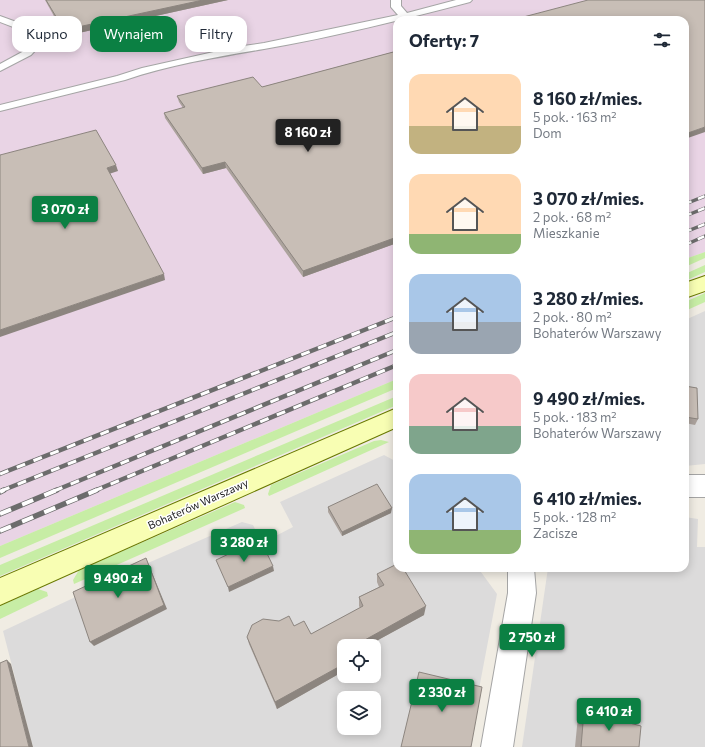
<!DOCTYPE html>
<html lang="pl">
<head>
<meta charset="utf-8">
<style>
  :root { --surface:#fff; --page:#f2f2f3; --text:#1f2937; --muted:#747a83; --accent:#0b8043 }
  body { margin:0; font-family:Commissioner,sans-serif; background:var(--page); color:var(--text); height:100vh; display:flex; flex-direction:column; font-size:15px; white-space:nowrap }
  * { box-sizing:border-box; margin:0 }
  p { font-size:13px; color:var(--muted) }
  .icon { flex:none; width:22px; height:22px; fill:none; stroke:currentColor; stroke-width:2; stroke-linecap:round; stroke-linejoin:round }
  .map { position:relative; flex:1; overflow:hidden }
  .details { position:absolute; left:393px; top:16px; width:296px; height:556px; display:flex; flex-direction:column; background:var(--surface); border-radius:12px; box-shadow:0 2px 10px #0003 }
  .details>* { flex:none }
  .banner { position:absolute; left:12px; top:16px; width:321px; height:36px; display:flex; gap:8px }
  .controls { position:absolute; left:337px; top:639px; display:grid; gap:8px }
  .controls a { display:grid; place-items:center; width:44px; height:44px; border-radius:8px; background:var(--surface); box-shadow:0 2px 10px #0003; font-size:20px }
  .price { position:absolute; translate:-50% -34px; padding:0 9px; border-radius:4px; background:var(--accent); color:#fff; font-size:13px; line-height:26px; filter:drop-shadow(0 1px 2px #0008) }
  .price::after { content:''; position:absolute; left:50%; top:24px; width:12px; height:9px; margin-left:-6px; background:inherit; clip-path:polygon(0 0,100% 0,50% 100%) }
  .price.active { background:#222; color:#fff }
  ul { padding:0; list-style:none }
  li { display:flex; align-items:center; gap:12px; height:100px; padding:0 16px }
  li span { display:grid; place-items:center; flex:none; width:112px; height:80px; border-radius:12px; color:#555 }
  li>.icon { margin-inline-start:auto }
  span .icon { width:48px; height:48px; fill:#fffc; stroke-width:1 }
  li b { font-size:17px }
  h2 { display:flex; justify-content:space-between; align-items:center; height:48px; padding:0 16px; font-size:17px }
  .chip { padding:0 14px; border-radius:12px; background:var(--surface); box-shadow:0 2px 10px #0003; font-size:14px; line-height:36px }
  .chip.active { background:var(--accent); color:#fff }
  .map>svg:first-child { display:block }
  .residential { fill:#dcdbdb; fill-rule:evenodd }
  .industrial { fill:#e9d4e5 }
  .grass { fill:#c7eda5 }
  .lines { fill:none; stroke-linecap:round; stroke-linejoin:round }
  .lane-casing { stroke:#a5a5a5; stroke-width:2 }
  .street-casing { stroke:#a5a5a5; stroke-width:2 }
  .secondary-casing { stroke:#697900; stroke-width:2 }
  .lane { fill:#fff; fill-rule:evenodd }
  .street { fill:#fff; fill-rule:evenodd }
  .secondary { fill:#f8feb3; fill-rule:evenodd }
  .rail-far2-casing { stroke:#6c6c6c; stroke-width:3.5 }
  .rail-far1-casing { stroke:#6c6c6c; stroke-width:4.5 }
  .rail-casing { stroke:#6c6c6c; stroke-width:5.5 }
  .rail-far2 { stroke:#fff; stroke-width:2.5; stroke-dasharray:7; stroke-linecap:butt }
  .rail-far1 { stroke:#fff; stroke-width:3; stroke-dasharray:9; stroke-linecap:butt }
  .rail { stroke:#fff; stroke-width:4; stroke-dasharray:12; stroke-linecap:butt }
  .wall { fill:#aca39d }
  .shaded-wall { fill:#8c857f }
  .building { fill:#c8beb6; stroke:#8c857f }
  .labels { text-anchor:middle; stroke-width:3; stroke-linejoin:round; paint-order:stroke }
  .street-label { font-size:11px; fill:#1e1e1e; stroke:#fff }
</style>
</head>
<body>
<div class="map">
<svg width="705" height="747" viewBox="0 0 705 747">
  <rect width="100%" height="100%" fill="#f0ece3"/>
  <g class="residential">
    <polygon points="705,311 705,464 685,466 685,320"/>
    <path d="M384 455 397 462V568H478L497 594 468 747H33L3 631 148 563 242 522 253 525 262 543 293 527 280 502ZM344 646H374V676H344ZM344 698H374V728H344Z"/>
    <polygon points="685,517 698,519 697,547 705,547 705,747 522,747 548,568 685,568"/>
  </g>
  <polygon class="industrial" points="0,0 705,0 705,252 685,259 685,20 397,20 397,379 0,546"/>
  <g class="grass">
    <polygon points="705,252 705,258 685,267 685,259"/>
    <polygon points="705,265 705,272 685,281 685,274"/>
    <polygon points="705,293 705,302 685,311 685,302"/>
    <polygon points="397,379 397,388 0,558 0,546"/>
    <polygon points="397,396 397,405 0,576 0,565"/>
    <polygon points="381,440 389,442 269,496 268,494 271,485 374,441"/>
    <polygon points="235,502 244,505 245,508 74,584 73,580 79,570"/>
    <polygon points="38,589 47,592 48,596 0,619 0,606"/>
  </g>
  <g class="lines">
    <g class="lane-casing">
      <g id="lane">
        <path d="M391 0H401V6L407 13 456 0H472L470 2C402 20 333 37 264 49 217 57 170 65 125 80L0 111V105L117 76 142 68 236 47 264 43 398 15 391 7Z"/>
        <polygon points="0,16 41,31 45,40 31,55 0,71 0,64 24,51 35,40 34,35 0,22"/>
      </g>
    </g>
    <g class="street-casing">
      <g id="street">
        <rect x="685" y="475" width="20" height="22"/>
        <polygon points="508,568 534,568 536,593 513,747 481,747 508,593"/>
      </g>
    </g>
    <g class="secondary-casing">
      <g id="secondary">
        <polygon points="705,276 705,291 685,298 685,283"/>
        <polygon points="397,408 397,427 0,605 0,578"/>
      </g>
    </g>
    <use href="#lane" class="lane"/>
    <use href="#street" class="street"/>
    <use href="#secondary" class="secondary"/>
    <g class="rail-far2-casing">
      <g id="rail-far2">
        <polyline points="685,204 705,196"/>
        <polyline points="685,216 705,208"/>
        <polyline points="685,232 705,224"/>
        <polyline points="685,245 705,236"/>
      </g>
    </g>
    <g class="rail-far1-casing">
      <g id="rail-far1">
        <polyline points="0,474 397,317"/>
        <polyline points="1,491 397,332"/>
        <polyline points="54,491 397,350"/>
        <polyline points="94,491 397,365"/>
      </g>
    </g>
    <g class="rail-casing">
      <g id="rail">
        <polyline points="0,492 4,490"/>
        <polyline points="0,514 57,490"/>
        <polyline points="0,531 97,490"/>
      </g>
    </g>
    <use href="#rail-far2" class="rail-far2"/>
    <use href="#rail-far1" class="rail-far1"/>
    <use href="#rail" class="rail"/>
  </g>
  <g class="wall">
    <polygon points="45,0 228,0 65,36"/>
    <polygon points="397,51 397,243 303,277 226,168 203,174 165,118 164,113 183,108 179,102 177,96 262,87"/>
    <polygon points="685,386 698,419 695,425 685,423"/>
    <polygon points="328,507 391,513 342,536 328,512"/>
    <polygon points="377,574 424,615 367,646 344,646 344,671 277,709 249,644 247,637 294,626 311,634 360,608 359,606 359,597 379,587 377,582"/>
    <polygon points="584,711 639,747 575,747 578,716"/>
  </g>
  <g class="shaded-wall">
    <polygon points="203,0 228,0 65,36 64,30"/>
    <polygon points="705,127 705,132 685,139 685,134"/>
    <polygon points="225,162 226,168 203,174 202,168"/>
    <polygon points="116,165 118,171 109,174 107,168"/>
    <polygon points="397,237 397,243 303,277 303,271"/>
    <polygon points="164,274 165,280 0,337 0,330"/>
    <polygon points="392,508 391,513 342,536 342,532"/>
    <polygon points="146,558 148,563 167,609 94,646 90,642"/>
    <polygon points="273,566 274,571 229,592 228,587"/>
    <polygon points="426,606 424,615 367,646 354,646"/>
    <polygon points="7,660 11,664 33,747 29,747"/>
    <polygon points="344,664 344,671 277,709 275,702"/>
  </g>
  <g class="building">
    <polygon points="46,0 203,0 64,30"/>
    <polygon points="588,0 705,0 705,127 685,134 685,20 512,20"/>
    <polygon points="397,51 397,237 303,271 225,162 202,168 164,113 185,107 177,96 253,77 262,87"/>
    <polygon points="96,130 116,165 107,168 164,274 0,330 0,155"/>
    <polygon points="685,386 697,388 698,419 685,417"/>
    <polygon points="377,484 392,508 342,532 328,507"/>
    <polygon points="260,539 273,566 228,587 216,560"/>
    <polygon points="146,558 164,605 90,642 73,592"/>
    <polygon points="397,564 397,568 403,568 426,606 354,646 344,646 344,664 275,702 247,637 252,625 263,619 279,621 289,616 294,626 304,621 311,634 363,606 359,597 384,585 377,574"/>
    <polygon points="7,660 29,747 0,747 0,663"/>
    <polygon points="419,672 482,687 471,747 401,747"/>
    <polygon points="584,711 641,726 639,747 581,747"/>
  </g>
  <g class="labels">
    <g class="street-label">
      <text transform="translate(198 504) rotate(-24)" y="4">Bohaterów Warszawy</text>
    </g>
  </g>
</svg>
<div class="controls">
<a><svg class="icon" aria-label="locate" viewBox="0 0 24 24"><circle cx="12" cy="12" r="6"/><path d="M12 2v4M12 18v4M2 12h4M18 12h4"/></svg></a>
<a><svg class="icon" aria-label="layers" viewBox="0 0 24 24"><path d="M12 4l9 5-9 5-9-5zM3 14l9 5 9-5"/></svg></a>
</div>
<b class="price active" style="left:308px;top:153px">8 160 zł</b>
<b class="price" style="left:65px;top:230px">3 070 zł</b>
<b class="price" style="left:244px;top:563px">3 280 zł</b>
<b class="price" style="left:118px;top:599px">9 490 zł</b>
<b class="price" style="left:532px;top:658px">2 750 zł</b>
<b class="price" style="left:442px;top:713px">2 330 zł</b>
<b class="price" style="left:609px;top:732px">6 410 zł</b>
<div class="banner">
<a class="chip">Kupno</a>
<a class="chip active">Wynajem</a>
<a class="chip">Filtry</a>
</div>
<section class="details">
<h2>Oferty: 7<svg class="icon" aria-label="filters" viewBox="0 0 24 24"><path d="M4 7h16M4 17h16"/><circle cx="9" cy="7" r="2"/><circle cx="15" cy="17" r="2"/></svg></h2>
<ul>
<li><span style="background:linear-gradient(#ffd9b3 65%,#c2b280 0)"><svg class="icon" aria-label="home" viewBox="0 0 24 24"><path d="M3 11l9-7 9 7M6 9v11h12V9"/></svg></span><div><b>8 160 zł/mies.</b><p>5 pok. · 163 m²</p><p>Dom</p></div></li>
<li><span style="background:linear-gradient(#ffd9b3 75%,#8fb573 0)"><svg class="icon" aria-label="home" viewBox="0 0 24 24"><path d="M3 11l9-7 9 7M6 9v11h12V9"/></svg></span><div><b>3 070 zł/mies.</b><p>2 pok. · 68 m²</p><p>Mieszkanie</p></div></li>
<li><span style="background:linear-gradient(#a9c7e8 60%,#9aa5b1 0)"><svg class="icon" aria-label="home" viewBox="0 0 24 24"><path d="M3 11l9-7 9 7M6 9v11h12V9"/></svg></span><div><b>3 280 zł/mies.</b><p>2 pok. · 80 m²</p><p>Bohaterów Warszawy</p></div></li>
<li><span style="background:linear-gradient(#f6c9c9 65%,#7fa58c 0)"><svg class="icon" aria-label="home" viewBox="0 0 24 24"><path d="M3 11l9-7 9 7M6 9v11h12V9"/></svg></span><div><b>9 490 zł/mies.</b><p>5 pok. · 183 m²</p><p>Bohaterów Warszawy</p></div></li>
<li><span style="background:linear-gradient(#a9c7e8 70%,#8fb573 0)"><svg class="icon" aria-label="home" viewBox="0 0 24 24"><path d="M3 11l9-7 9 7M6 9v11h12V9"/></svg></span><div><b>6 410 zł/mies.</b><p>5 pok. · 128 m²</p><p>Zacisze</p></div></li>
</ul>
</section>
</div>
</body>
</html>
